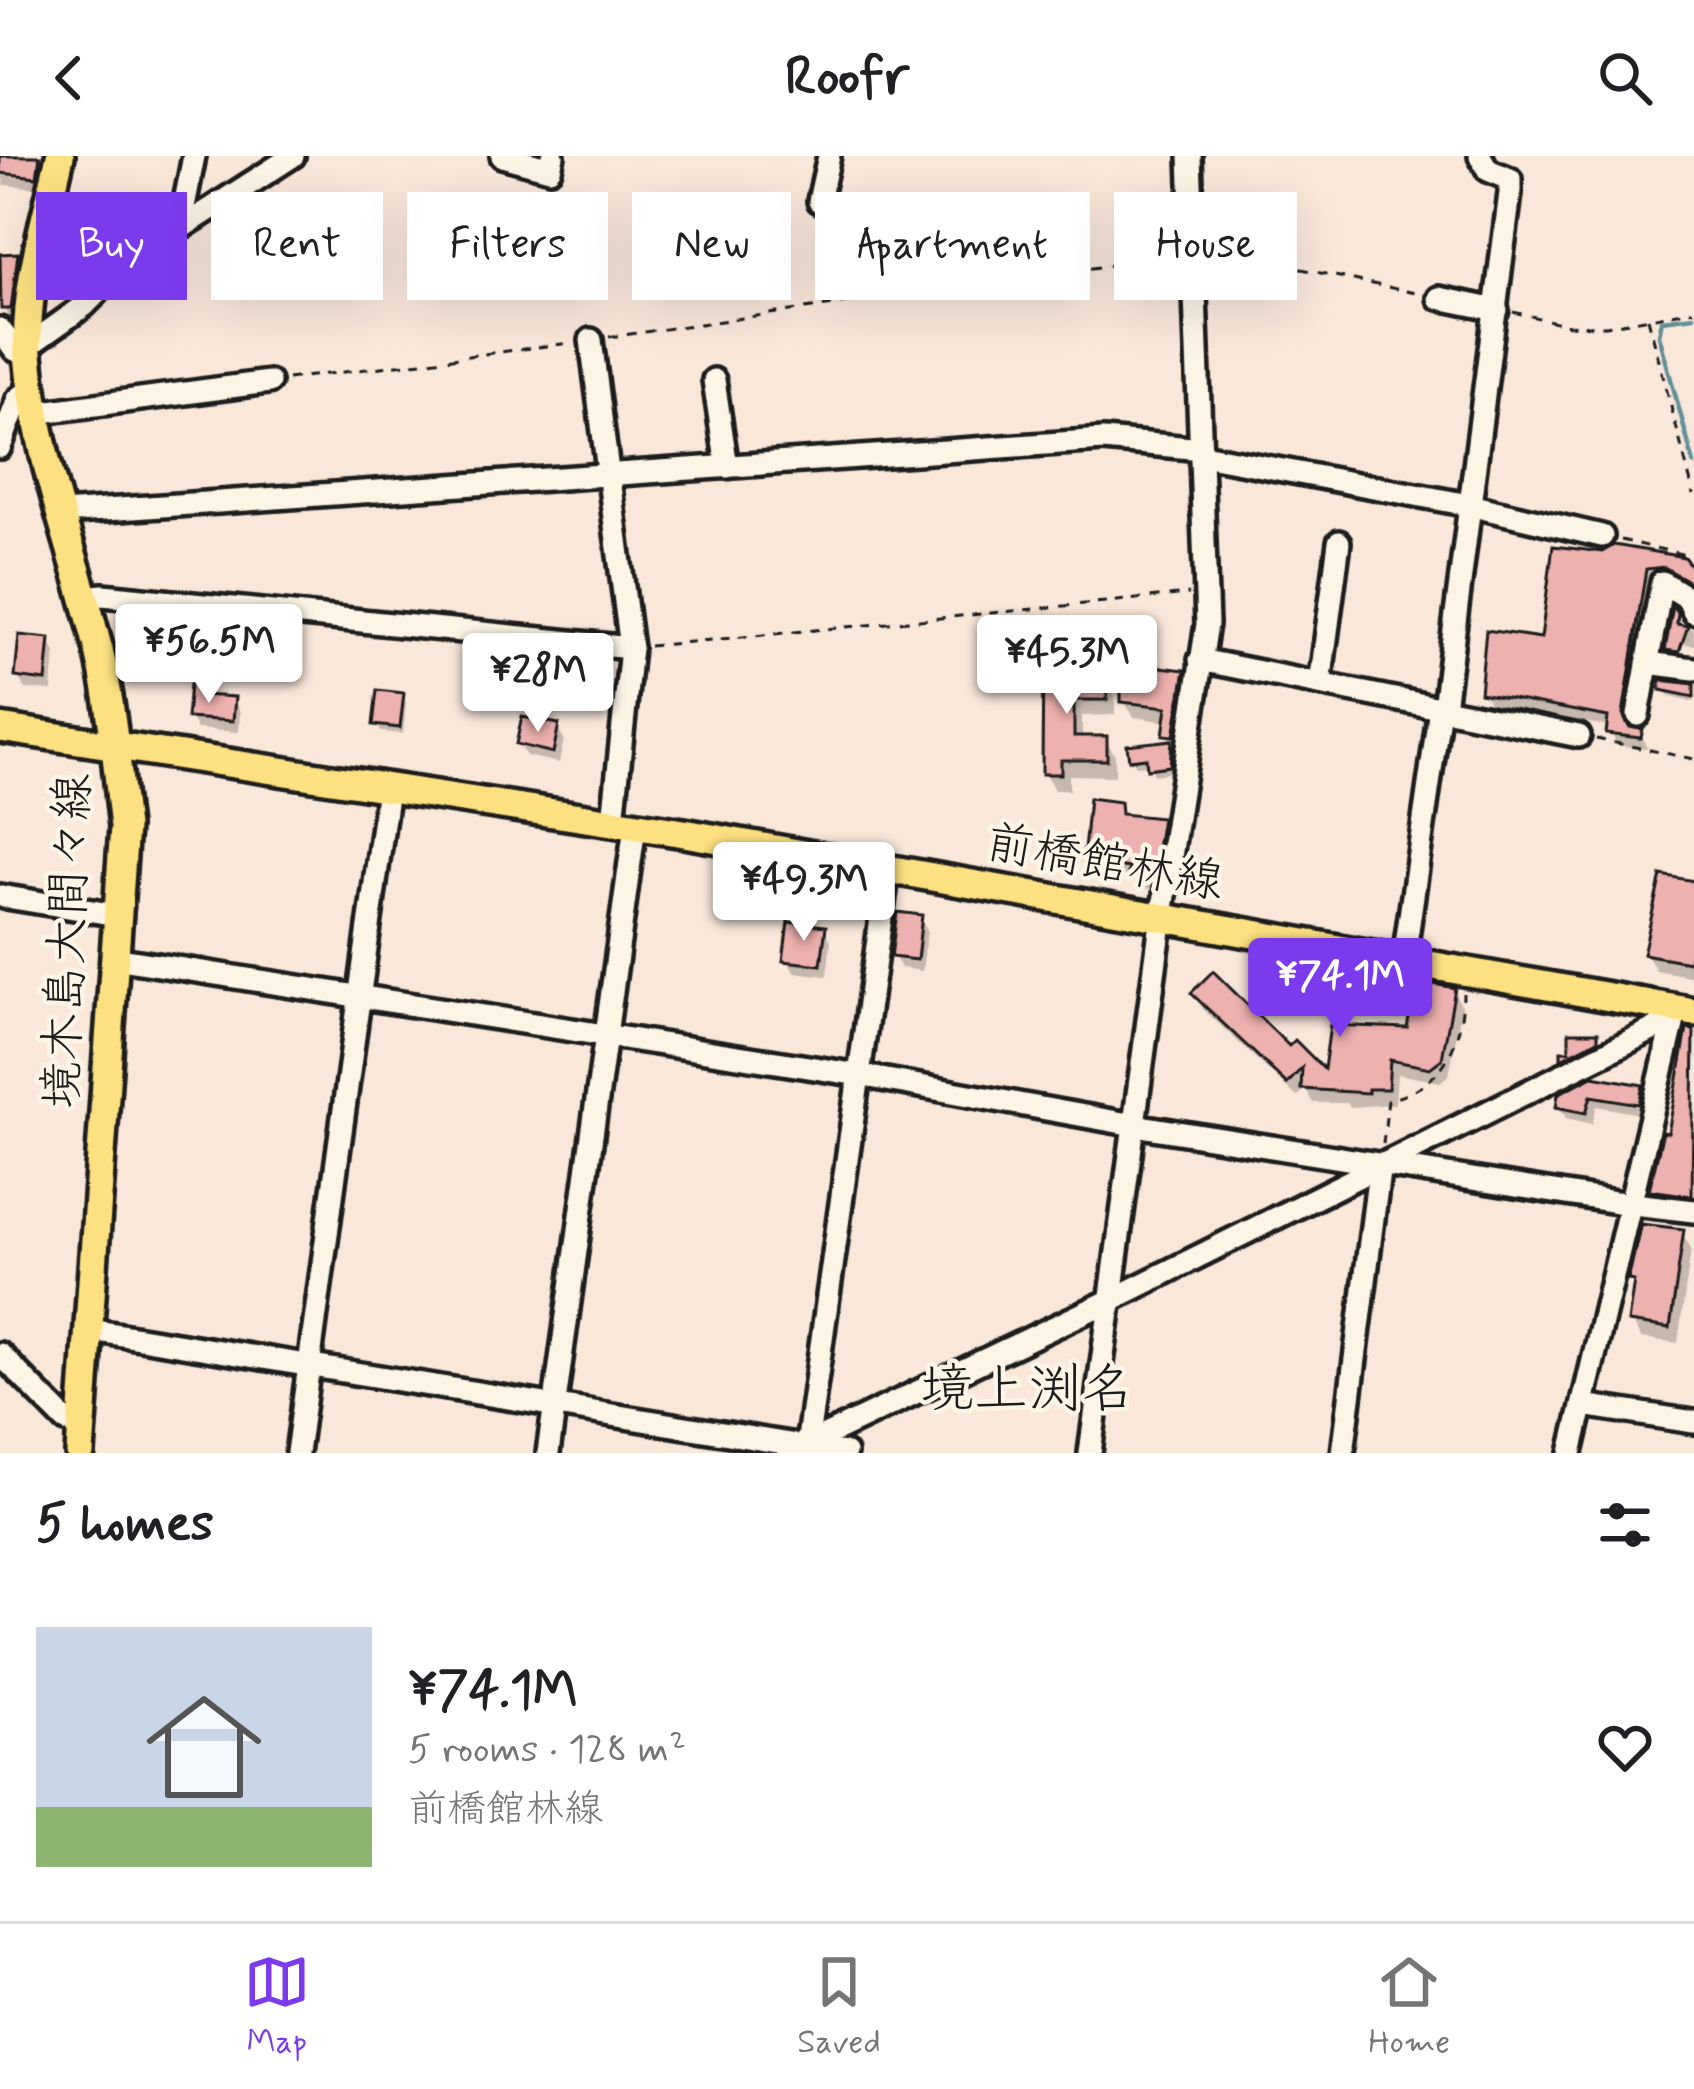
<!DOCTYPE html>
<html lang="en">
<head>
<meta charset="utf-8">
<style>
  :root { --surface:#fff; --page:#f6f6f6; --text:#202124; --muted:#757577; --line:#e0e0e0; --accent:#7c3aed }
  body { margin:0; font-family:Mynerve,"Klee One",sans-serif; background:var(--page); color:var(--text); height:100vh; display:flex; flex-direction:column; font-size:45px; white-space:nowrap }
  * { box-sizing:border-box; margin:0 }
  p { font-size:39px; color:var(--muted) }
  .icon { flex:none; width:66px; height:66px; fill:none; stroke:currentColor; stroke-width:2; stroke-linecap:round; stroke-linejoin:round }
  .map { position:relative; height:1297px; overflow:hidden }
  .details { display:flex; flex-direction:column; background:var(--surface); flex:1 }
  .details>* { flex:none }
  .hud { position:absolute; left:36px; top:36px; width:1623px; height:108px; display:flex; gap:24px }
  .price { position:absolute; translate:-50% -102px; padding:0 27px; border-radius:12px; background:#fff; color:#222; font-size:39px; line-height:78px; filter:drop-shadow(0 3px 6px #0008) }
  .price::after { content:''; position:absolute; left:50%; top:72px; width:36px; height:27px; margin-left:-18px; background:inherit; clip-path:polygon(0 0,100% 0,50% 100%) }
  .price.current { background:var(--accent); color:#fff }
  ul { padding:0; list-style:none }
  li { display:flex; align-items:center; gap:36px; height:300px; padding:0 36px }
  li+li { border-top:3px solid var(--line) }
  li span { display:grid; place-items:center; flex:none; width:336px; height:240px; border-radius:0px; color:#555 }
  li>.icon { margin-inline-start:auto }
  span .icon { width:144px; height:144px; fill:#fffc; stroke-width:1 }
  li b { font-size:51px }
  h2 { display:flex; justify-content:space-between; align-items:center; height:144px; padding:0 36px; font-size:51px }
  .tag { padding:0 42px; border-radius:0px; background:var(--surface); box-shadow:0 12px 48px #0002; font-size:42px; line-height:108px }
  .tag.current { background:var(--accent); color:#fff }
  header { display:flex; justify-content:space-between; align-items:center; height:156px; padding:0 36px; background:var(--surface); font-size:54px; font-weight:800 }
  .dock { display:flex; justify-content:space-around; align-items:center; height:168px; border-top:3px solid var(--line); background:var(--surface); font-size:33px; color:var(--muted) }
  .dock a { display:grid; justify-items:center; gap:6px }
  .dock .current { color:var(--accent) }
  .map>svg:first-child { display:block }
  .shadow { fill:#0003 }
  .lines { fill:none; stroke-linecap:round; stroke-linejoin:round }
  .stream { stroke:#619099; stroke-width:4.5 }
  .building { fill:#edb1af; stroke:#1c1c1c; stroke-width:3 }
  .minor-casing { stroke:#1c1c1c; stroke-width:30 }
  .major-casing { stroke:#1c1c1c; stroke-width:36 }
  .path { stroke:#1c1c1c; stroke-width:3; stroke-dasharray:9 9; stroke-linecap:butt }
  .minor { stroke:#fcf5e5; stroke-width:21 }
  .major { stroke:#fde080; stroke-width:27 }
  .labels { text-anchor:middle; stroke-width:9; stroke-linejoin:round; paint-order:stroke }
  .street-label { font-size:48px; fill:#1c1c1c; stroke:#fcf5e5 }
  .quarter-label { font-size:54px; fill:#1c1c1c; stroke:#fcf5e5 }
</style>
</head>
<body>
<header><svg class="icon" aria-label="back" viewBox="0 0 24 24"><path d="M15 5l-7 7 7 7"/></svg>Roofr<svg class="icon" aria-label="search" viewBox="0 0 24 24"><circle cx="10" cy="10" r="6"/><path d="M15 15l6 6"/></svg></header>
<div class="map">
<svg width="1694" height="1297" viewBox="0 0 1694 1297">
  <rect width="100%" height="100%" fill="#f9e7da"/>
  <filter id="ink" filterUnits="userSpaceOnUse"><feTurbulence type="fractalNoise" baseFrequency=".00833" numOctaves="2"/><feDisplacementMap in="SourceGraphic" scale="24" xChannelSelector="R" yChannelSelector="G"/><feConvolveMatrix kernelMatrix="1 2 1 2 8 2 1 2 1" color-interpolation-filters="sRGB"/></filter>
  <g filter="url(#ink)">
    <g class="shadow">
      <polygon points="0,0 40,0 46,10 42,32 4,29"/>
      <polygon points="16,100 23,112 17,164 11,164 0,148 0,101"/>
      <polygon points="1555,393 1683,404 1694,419 1694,434 1673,422 1651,425 1628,574 1641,576 1647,593 1616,589 1610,571 1490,548 1483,536 1543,486"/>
      <polygon points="1677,460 1684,471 1694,473 1694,489 1683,488 1681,500 1671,499 1668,494"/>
      <polygon points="48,485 55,496 52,535 25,533 18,521"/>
      <polygon points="1061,499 1071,516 1071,529 1091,530 1106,523 1115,540 1115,559 1082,560 1082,583 1105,583 1115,599 1115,620 1069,619 1069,634 1054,634 1045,617"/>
      <polygon points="1183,517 1192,533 1183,596 1174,595 1173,616 1154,619 1150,609 1136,610 1132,603 1171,587 1166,578 1168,566 1134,561 1124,545"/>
      <polygon points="1694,530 1694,546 1668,539 1664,531"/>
      <polygon points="201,532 207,542 234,544 240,556 239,576 197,573 190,561"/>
      <polygon points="402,540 406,547 403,578 381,576 377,568"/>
      <polygon points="557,571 564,583 559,607 526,600 519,588"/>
      <polygon points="1118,649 1125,661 1160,665 1167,677 1159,728 1153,727 1152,733 1138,732 1132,722 1093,717 1086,705"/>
      <polygon points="1694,728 1694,821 1656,814 1646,798"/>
      <polygon points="920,762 927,774 922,815 901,812 894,800"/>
      <polygon points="824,773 831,785 827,820 794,816 787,804"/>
      <polygon points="1453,835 1462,850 1449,919 1440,926 1397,918 1395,948 1349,951 1347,947 1313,947 1305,933 1297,941 1203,853 1195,838 1326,920 1409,875"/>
      <polygon points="1690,876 1694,877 1694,1053 1661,1049 1652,1034 1670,980"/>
      <polygon points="1572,879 1597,879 1601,892 1568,908 1564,898 1571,898"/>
      <polygon points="1641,932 1648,944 1644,959 1597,950 1592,968 1566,962 1559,950 1561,940"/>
      <polygon points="1682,1076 1691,1093 1678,1187 1641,1182 1632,1166 1636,1132 1631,1123"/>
    </g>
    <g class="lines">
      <polyline class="stream" points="1694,160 1662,164 1659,179 1694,308"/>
    </g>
    <g class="building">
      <polygon points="0,0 40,0 37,21 0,17"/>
      <polygon points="18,97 11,153 1,153 0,98"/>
      <polygon points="1614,389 1684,401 1694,414 1693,428 1664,411 1646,413 1623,558 1629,571 1643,573 1641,582 1606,578 1608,561 1480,537 1486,474 1541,482 1553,390 1602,396"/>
      <polygon points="1673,450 1678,457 1677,468 1688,470 1679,496 1665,494"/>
      <polygon points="19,479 50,482 46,525 15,521"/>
      <polygon points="1043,496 1063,496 1063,526 1088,527 1088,520 1108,520 1107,544 1074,544 1074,580 1107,580 1107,604 1061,604 1061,618 1042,618"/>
      <polygon points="1121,506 1185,514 1174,580 1163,579 1167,551 1121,546"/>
      <polygon points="1660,524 1694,528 1694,541 1660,534"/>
      <polygon points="190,528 202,529 202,539 235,541 233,565 187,562"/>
      <polygon points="377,534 404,537 400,572 373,569"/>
      <polygon points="522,561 559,568 553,597 516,588"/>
      <polygon points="1172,584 1170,610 1147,613 1146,602 1129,604 1127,589"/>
      <polygon points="1089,642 1120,646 1121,658 1162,662 1153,717 1147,716 1146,722 1128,720 1129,712 1083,705"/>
      <polygon points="1661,719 1694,725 1694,776 1689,806 1643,798"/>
      <polygon points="897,756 922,759 917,804 891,801"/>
      <polygon points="788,766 826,770 821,809 783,805"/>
      <polygon points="1213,815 1289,890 1295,884 1324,913 1330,869 1407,872 1416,825 1455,832 1442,903 1430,912 1390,904 1388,933 1368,933 1368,937 1301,933 1302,912 1287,928 1191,837"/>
      <polygon points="1687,873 1694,874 1692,1040 1649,1034 1663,976 1668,977"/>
      <polygon points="1569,876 1598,876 1598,884 1561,903 1561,895 1569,895"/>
      <polygon points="1593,920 1643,929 1639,948 1591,940 1586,957 1556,951 1558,938"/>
      <polygon points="1641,1068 1684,1073 1670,1172 1628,1166 1634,1125 1628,1124"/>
    </g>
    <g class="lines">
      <g class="minor-casing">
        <g id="minor">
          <polyline points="502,0 550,13 553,0"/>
          <polyline points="819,45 829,0"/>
          <polyline points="180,71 194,0"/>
          <polyline points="1439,142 1497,154"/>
          <polyline points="0,173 15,194 28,199"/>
          <polyline points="591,184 631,492 613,665"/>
          <polyline points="28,190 84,150 128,106 293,0"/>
          <polyline points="714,224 727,311"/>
          <polyline points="35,257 269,226"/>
          <polyline points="0,291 18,243 32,232"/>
          <polyline points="1203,299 1469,349 1602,380"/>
          <polyline points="62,357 1103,284 1202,293"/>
          <polyline points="84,441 103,439 631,492"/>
          <polyline points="1200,504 1579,580"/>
          <polyline points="1647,507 1694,513"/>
          <polyline points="1320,528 1339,386"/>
          <polyline points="1444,552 1510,37 1510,23 1488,14 1480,0"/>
          <polyline points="1638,559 1662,426 1688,442 1694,456"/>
          <polyline points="0,740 117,759"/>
          <polyline points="114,802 859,919 1134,969 1616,1046 1694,1055"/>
          <polyline points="1404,802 1440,552"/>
          <polyline points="91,1174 845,1297"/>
          <polyline points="0,1198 66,1265 82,1270"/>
          <polyline points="1583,1249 1694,1266"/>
          <polyline points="297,1297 388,632"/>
          <polyline points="548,1297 635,670"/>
          <polyline points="789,1297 1113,1143 1674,863"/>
          <polyline points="806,1297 888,712"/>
          <polyline points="1090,1297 1162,759 1207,468 1190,0"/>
          <polyline points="1343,1297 1380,1008"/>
          <polyline points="1571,1297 1675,860"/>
        </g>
      </g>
      <g class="major-casing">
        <g id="major">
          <path d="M60 0C46 64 24 132 28 198 36 301 76 399 100 499 113 556 117 613 124 671L80 1297"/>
          <polyline points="0,572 684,677 1694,856"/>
        </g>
      </g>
      <g class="path">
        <polyline points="1212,94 1420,138"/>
        <polyline points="1513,156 1569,169 1606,170 1694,154"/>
        <polyline points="1648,162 1694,339"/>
        <polyline points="609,181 1176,100"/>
        <polyline points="288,223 570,187"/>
        <polyline points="1621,384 1694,401"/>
        <polyline points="649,490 1189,438"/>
        <polyline points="1596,583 1694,603"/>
        <path d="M1383 988 1388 944C1444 930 1462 889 1463 837"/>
      </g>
      <use href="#minor" class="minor"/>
      <use href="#major" class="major"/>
    </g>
  </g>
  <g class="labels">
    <g class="street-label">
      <text transform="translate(1105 704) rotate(10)" y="17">前橋館林線</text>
      <text transform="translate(65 785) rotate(-88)" y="17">境木島大間々線</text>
    </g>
    <g class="quarter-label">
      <text x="1028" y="1250">境上渕名</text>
    </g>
  </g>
</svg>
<b class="price" style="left:209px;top:550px">¥56.5M</b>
<b class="price" style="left:1067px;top:561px">¥45.3M</b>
<b class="price" style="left:538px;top:579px">¥28M</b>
<b class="price" style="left:804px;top:788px">¥49.3M</b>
<b class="price current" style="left:1340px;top:884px">¥74.1M</b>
<div class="hud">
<a class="tag current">Buy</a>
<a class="tag">Rent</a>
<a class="tag">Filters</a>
<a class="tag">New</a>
<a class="tag">Apartment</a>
<a class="tag">House</a>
</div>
</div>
<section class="details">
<h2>5 homes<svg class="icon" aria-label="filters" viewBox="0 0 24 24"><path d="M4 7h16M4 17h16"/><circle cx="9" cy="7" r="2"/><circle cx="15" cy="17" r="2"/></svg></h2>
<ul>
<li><span style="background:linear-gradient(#c9d6e8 75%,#8fb573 0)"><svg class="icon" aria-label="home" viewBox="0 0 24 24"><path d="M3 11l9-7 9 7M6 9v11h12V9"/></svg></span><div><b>¥74.1M</b><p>5 rooms · 128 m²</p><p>前橋館林線</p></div><svg class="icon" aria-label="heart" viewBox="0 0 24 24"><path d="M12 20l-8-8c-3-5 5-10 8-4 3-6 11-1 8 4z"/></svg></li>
</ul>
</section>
<nav class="dock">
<a class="current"><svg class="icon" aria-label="map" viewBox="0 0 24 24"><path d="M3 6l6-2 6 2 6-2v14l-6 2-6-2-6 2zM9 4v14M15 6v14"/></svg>Map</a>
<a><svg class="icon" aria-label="saved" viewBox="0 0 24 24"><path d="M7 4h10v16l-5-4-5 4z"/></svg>Saved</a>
<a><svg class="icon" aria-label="home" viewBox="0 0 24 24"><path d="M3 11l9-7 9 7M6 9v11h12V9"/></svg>Home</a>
</nav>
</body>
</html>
